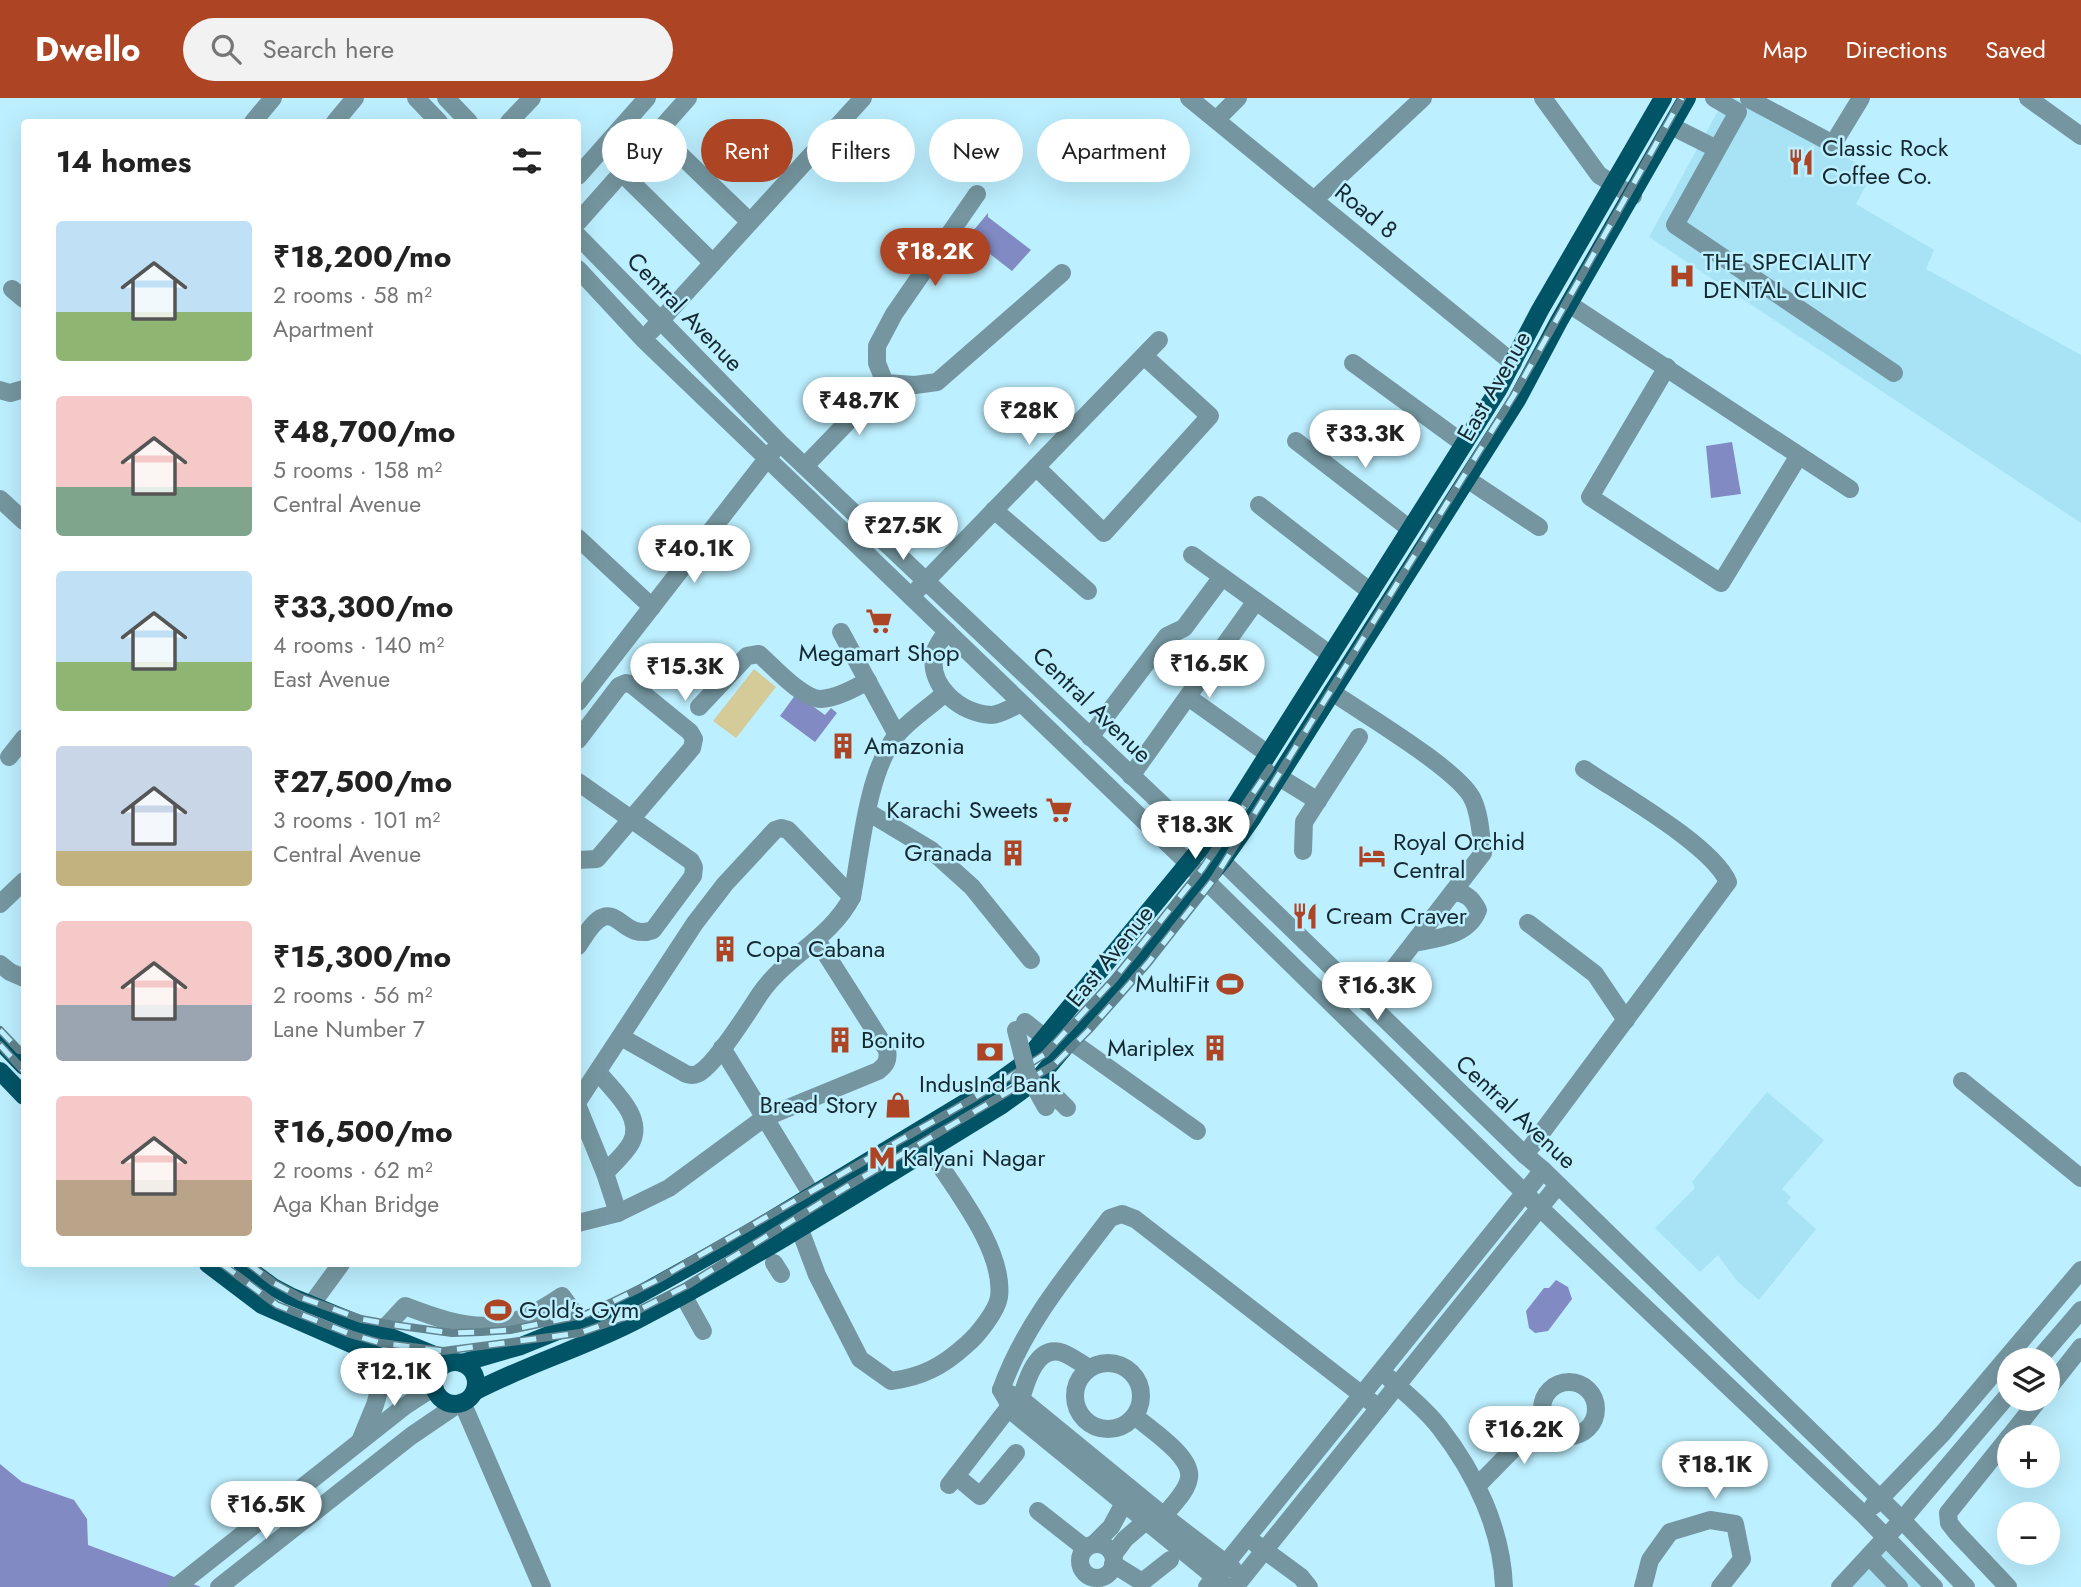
<!DOCTYPE html>
<html lang="en">
<head>
<meta charset="utf-8">
<style>
  :root { --surface:#fff; --page:#f2f2f2; --text:#222; --muted:#767676; --accent:#ad4524 }
  body { margin:0; font-family:Jost,sans-serif; background:var(--page); color:var(--text); height:100vh; display:flex; flex-direction:column; font-size:26px; white-space:nowrap }
  * { box-sizing:border-box; margin:0 }
  p { font-size:23px; color:var(--muted) }
  .icon { flex:none; width:38px; height:38px; fill:none; stroke:currentColor; stroke-width:2; stroke-linecap:round; stroke-linejoin:round }
  .map { position:relative; flex:1; overflow:hidden }
  .details { position:absolute; left:21px; top:21px; width:560px; height:1148px; display:flex; flex-direction:column; background:var(--surface); border-radius:7px; box-shadow:0 7px 28px #0002 }
  .details>* { flex:none }
  .banner { position:absolute; left:602px; top:21px; width:665px; height:63px; display:flex; gap:14px }
  .controls { position:absolute; left:1997px; top:1250px; display:grid; gap:14px }
  .controls a { display:grid; place-items:center; width:63px; height:63px; border-radius:50%; background:var(--surface); box-shadow:0 7px 28px #0002; font-size:35px }
  .price { position:absolute; translate:-50% -60px; padding:0 16px; border-radius:24px; background:#fff; color:#222; font-size:23px; line-height:46px; filter:drop-shadow(0 2px 4px #0008) }
  .price::after { content:''; position:absolute; left:50%; top:42px; width:21px; height:16px; margin-left:-10px; background:inherit; clip-path:polygon(0 0,100% 0,50% 100%) }
  .price.on { background:var(--accent); color:#fff }
  ul { padding:0; list-style:none }
  li { display:flex; align-items:center; gap:21px; height:175px; padding:0 35px }
  li span { display:grid; place-items:center; flex:none; width:196px; height:140px; border-radius:7px; color:#555 }
  li>.icon { margin-inline-start:auto }
  span .icon { width:84px; height:84px; fill:#fffc; stroke-width:1 }
  li b { font-size:30px }
  h2 { display:flex; justify-content:space-between; align-items:center; height:84px; padding:0 35px; font-size:30px }
  .pill { padding:0 24px; border-radius:32px; background:var(--surface); box-shadow:0 7px 28px #0002; font-size:24px; line-height:63px }
  .pill.on { background:var(--accent); color:#fff }
  header { display:flex; align-items:center; gap:42px; box-sizing:border-box; height:98px; padding:0 35px; background:var(--accent); color:#fff }
  header strong { font-size:33px }
  nav { display:flex; gap:38px; margin-inline-start:auto; font-size:24px }
  .search { width:490px; height:63px; background:var(--page); display:flex; align-items:center; gap:18px; box-sizing:border-box; padding:0 24px; border-radius:38px; color:var(--muted); font-size:26px }
  .map>svg:first-child { display:block }
  .built { fill:#a7e3f5 }
  .green { fill:#d5cb99 }
  .water { fill:#828ac4 }
  .lines { fill:none; stroke-linecap:round; stroke-linejoin:round }
  .minor { stroke:#7596a0; stroke-width:18 }
  .major { stroke:#005466; stroke-width:18 }
  .rail-casing { stroke:#61838e; stroke-width:8 }
  .rail { stroke:#bcefff; stroke-width:5; stroke-dasharray:16; stroke-linecap:butt }
  .minor-bridge { stroke:#7596a0; stroke-width:18 }
  .labels { text-anchor:middle; stroke-width:5; stroke-linejoin:round; paint-order:stroke }
  .poi-label { font-size:24px; fill:#15292f; stroke:#bcefff; text-anchor:start }
  .street-label { font-size:24px; fill:#15292f; stroke:#bcefff }
</style>
</head>
<body>
<header>
<strong>Dwello</strong>
<div class="search"><svg class="icon" aria-label="search" viewBox="0 0 24 24"><circle cx="10" cy="10" r="6"/><path d="M15 15l6 6"/></svg>Search here</div>
<nav><a>Map</a><a>Directions</a><a>Saved</a></nav>
</header>
<div class="map">
<svg width="2081" height="1489" viewBox="0 0 2081 1489">
  <rect width="100%" height="100%" fill="#bcefff"/>
  <g class="built">
    <polygon points="1725,0 1735,0 1873,74 1856,106 1934,152 1926,171 2081,257 2081,425 1649,139"/>
    <polygon points="1767,994 1824,1042 1782,1091 1791,1099 1787,1105 1816,1131 1759,1202 1737,1183 1718,1157 1700,1174 1655,1130 1695,1090 1692,1084"/>
    <polygon points="1884,1448 1924,1489 1846,1489"/>
  </g>
  <polygon class="green" points="754,571 776,589 736,640 713,623"/>
  <g class="water">
    <polygon points="988,115 988,119 1031,152 1012,173 968,139"/>
    <polygon points="1732,344 1741,396 1711,400 1706,348"/>
    <polygon points="796,596 825,617 831,610 837,615 815,644 780,618"/>
    <polygon points="1556,1182 1568,1189 1572,1201 1548,1233 1535,1235 1529,1230 1526,1213 1544,1190 1549,1190"/>
    <polygon points="0,1366 22,1384 74,1402 87,1421 88,1447 201,1489 0,1489"/>
  </g>
  <g class="lines">
    <g class="minor">
      <polyline points="416,0 439,24"/>
      <polyline points="446,0 469,24"/>
      <polyline points="1189,0 1513,265"/>
      <polyline points="1543,0 1599,77 1633,98"/>
      <polyline points="1714,0 1738,14 1675,127 1894,275"/>
      <polyline points="2028,0 2081,38"/>
      <polyline points="1749,1 1833,46 1861,0"/>
      <polyline points="1216,22 1238,0"/>
      <polyline points="253,24 273,0"/>
      <polyline points="335,24 355,0"/>
      <polyline points="509,24 532,0"/>
      <polyline points="1671,28 1717,51"/>
      <polyline points="664,41 750,124"/>
      <polyline points="578,78 647,0"/>
      <polyline points="629,82 713,165"/>
      <polyline points="1314,102 1423,0"/>
      <polyline points="578,124 688,0"/>
      <polyline points="578,138 780,345 1222,763 1525,1057 1543,1072 1902,1422 1966,1489"/>
      <polyline points="578,171 643,241 1189,766 1539,1109 1864,1417 1934,1489"/>
      <polyline points="12,191 24,201"/>
      <polyline points="1569,206 1850,391"/>
      <polyline points="651,233 863,0"/>
      <polyline points="1353,265 1464,346"/>
      <polyline points="1667,269 1590,399 1721,485 1798,359"/>
      <polyline points="885,285 877,265 877,248 894,216 977,96"/>
      <polyline points="885,285 915,287 937,284 1062,175"/>
      <polyline points="0,292 10,295 24,291"/>
      <polyline points="1296,343 1410,431"/>
      <polyline points="805,368 885,285"/>
      <polyline points="1036,369 1104,435 1210,318 1144,258"/>
      <polyline points="1467,381 1539,429"/>
      <polyline points="0,401 24,423"/>
      <polyline points="1259,407 1371,494"/>
      <polyline points="994,412 1088,493"/>
      <polyline points="578,440 652,509"/>
      <polyline points="1192,457 1331,557"/>
      <polyline points="918,491 1159,242"/>
      <path d="M947 533C943 540 935 548 934 557 929 589 960 615 991 617 1000 617 1013 609 1021 605"/>
      <polyline points="841,534 897,637"/>
      <path d="M1332 594C1362 615 1461 673 1473 702 1480 717 1481 738 1483 755L1367 905"/>
      <polyline points="1188,599 1268,656"/>
      <polyline points="578,604 773,353"/>
      <path d="M699 609 747 558 759 556C773 568 802 601 821 601 837 600 855 590 868 583"/>
      <polyline points="1090,639 1167,538 1184,530 1222,479"/>
      <polyline points="578,642 619,588 626,585 631,586 690,634 694,641 692,650 597,761 578,762"/>
      <polyline points="9,659 24,640"/>
      <polyline points="1131,678 1256,503"/>
      <polyline points="1279,679 1318,703"/>
      <path d="M578 684 691 763 694 769 693 778 653 832C625 843 618 807 598 822 590 828 584 839 578 848"/>
      <polyline points="868,714 931,752 972,789 1031,862"/>
      <polyline points="1303,753 1304,724 1359,639"/>
      <polyline points="0,806 24,783"/>
      <polyline points="1528,825 1595,876 1626,922"/>
      <path d="M1414 845C1438 840 1468 838 1478 812 1472 800 1466 795 1453 794"/>
      <polyline points="0,866 10,874 24,880"/>
      <polyline points="1025,924 1045,940"/>
      <path d="M621 939 686 976C691 977 692 978 697 976 714 969 748 914 760 896 786 858 830 841 852 799 861 752 867 675 896 638 909 622 930 609 945 595"/>
      <polyline points="1072,944 1197,1033"/>
      <polyline points="722,950 812,1097"/>
      <path d="M598 974C613 993 645 1019 631 1045 625 1056 613 1066 605 1075"/>
      <polyline points="1038,981 1067,1010"/>
      <polyline points="1962,983 2081,1080"/>
      <polyline points="578,1003 695,825 725,786 775,732 781,730 788,732 852,799"/>
      <polyline points="578,1009 605,1075 618,1115"/>
      <path d="M1525 1057 1728 784C1712 747 1619 695 1584 671"/>
      <path d="M578 1125 618 1115 669 1090 764 1020 878 973C886 967 889 962 887 952L817 842"/>
      <path d="M799 1129 817 1177 860 1261 891 1283C922 1279 943 1268 966 1247 977 1238 997 1213 999 1199 1005 1152 953 1089 929 1051"/>
      <polyline points="774,1165 781,1176"/>
      <polyline points="683,1197 703,1233"/>
      <polyline points="311,1207 341,1166"/>
      <path d="M379 1236 405 1208C470 1233 503 1239 562 1198L581 1224"/>
      <polyline points="2038,1262 2081,1212"/>
      <circle cx="1108" cy="1298" r="33"/>
      <path d="M1389 1280C1406 1296 1426 1311 1440 1330 1475 1375 1502 1431 1504 1489"/>
      <circle cx="1569" cy="1311" r="27"/>
      <polyline points="2048,1291 2081,1249"/>
      <polyline points="1001,1292 1021,1301 1164,1418 1233,1471"/>
      <path d="M1021 1301C1026 1284 1036 1248 1060 1254 1069 1256 1080 1265 1089 1270"/>
      <polyline points="462,1304 542,1489"/>
      <path d="M1136 1319C1151 1332 1193 1359 1189 1380 1187 1394 1172 1407 1164 1418"/>
      <polyline points="2009,1339 2040,1300"/>
      <polyline points="361,1341 375,1307 388,1262"/>
      <polyline points="956,1378 980,1398 1016,1355"/>
      <polyline points="949,1387 1010,1308"/>
      <polyline points="1477,1388 1544,1320"/>
      <polyline points="1873,1408 1943,1335 2081,1172"/>
      <polyline points="1038,1413 1085,1450"/>
      <polyline points="1094,1446 1111,1429 1124,1405"/>
      <polyline points="1256,1446 1301,1479 1309,1489"/>
      <circle cx="1097" cy="1463" r="17"/>
      <polyline points="1113,1457 1125,1441 1146,1423"/>
      <polyline points="1869,1458 1899,1489"/>
      <polyline points="1113,1466 1142,1484 1170,1462"/>
      <polyline points="176,1489 405,1308 434,1289"/>
      <polyline points="219,1489 411,1338 458,1306"/>
      <polyline points="1207,1489 1543,1072"/>
      <path d="M1227 1489 1015 1316 1001 1292C1024 1227 1069 1174 1110 1120L1122 1116 1135 1121 1379 1310"/>
      <polyline points="1235,1489 1558,1087"/>
      <polyline points="1643,1489 1650,1462 1670,1434 1710,1422 1735,1426 1742,1461 1720,1489"/>
      <polyline points="1840,1489 1902,1422 2009,1296"/>
      <polyline points="2008,1489 1956,1434 1949,1425 1948,1415 2009,1339"/>
    </g>
    <g class="major">
      <polyline points="0,943 24,968"/>
      <polyline points="0,973 24,998"/>
      <polyline points="208,1166 262,1207 388,1262 434,1286"/>
      <polyline points="242,1166 273,1189 290,1198 452,1264"/>
      <circle cx="455" cy="1285" r="21"/>
      <polyline points="462,1265 521,1248 600,1216 628,1203 743,1139 991,989 1023,966 1236,707 1498,292 1540,212 1663,0"/>
      <path d="M474 1294C527 1266 586 1249 639 1221 764 1156 882 1080 1002 1007L1038 981 1222 763 1253 719 1517 302 1559 223 1687 0"/>
    </g>
    <g class="rail-casing">
      <g id="rail">
        <polyline points="0,932 19,952"/>
        <polyline points="0,947 24,973"/>
        <polyline points="222,1166 277,1207 350,1236 381,1245 443,1253 580,1235 625,1219 686,1188 848,1088 1054,967 1089,932 1148,865 1214,781 1514,297 1682,0"/>
        <polyline points="249,1166 274,1185 300,1199 361,1221 394,1227 452,1235 481,1234 510,1232 587,1216 655,1183 1000,985 1045,956 1114,881 1202,771 1270,670"/>
      </g>
    </g>
    <use href="#rail" class="rail"/>
    <g class="minor-bridge">
      <polyline points="1016,932 1027,975 1019,981"/>
      <polyline points="1027,975 1046,1009"/>
    </g>
  </g>
  <defs>
    <g id="restaurant-bare" transform="scale(2.1)"><path d="M-5-6h1v4h1v-4h1v4h1v-4h1v5L-1.5 .5V6h-2V.5L-5-1ZM5-6V6H3V1.5H1.5Q1.5-4 5-6Z" fill="#ad4524" stroke="#bcefff" stroke-width="2.5" paint-order="stroke"/></g>
    <g id="hospital-bare" transform="scale(2.1)"><path d="M-5-5h3v3.5h4V-5h3V5h-3V1.5h-4V5h-3Z" fill="#ad4524" stroke="#bcefff" stroke-width="2.5" paint-order="stroke"/></g>
    <g id="supermarket-bare" transform="scale(2.1)"><path d="M-6-5.5h2.5l.6 2H6L4.5 2H-2.5L-4.4-4H-6ZM-1.5 3.2a1.3 1.3 0 1 0 .1 0ZM3 3.2a1.3 1.3 0 1 0 .1 0Z" fill="#ad4524" stroke="#bcefff" stroke-width="2.5" paint-order="stroke"/></g>
    <g id="building-bare" transform="scale(2.1)"><path d="M-4-6H4V6H1V3H-1V6H-4ZM-2.5-4.3h1.7v1.8h-1.7ZM.8-4.3h1.7v1.8H.8ZM-2.5-1h1.7V.8h-1.7ZM.8-1h1.7V.8H.8Z" fill="#ad4524" stroke="#bcefff" stroke-width="2.5" paint-order="stroke"/></g>
    <g id="hotel-bare" transform="scale(2.1)"><path d="M-6-4.5h1.5V1H6V5H4.5V3h-9V5H-6ZM-4 0a1.8 1.8 0 1 1 3.6 0ZM.5 0V-2.5h3Q6-2.5 6 0Z" fill="#ad4524" stroke="#bcefff" stroke-width="2.5" paint-order="stroke"/></g>
    <g id="stadium-bare" transform="scale(2.1)"><path d="M0-5a6.5 5 0 1 0 0 10a6.5 5 0 1 0 0-10ZM-3.5-1.8h7v3.6h-7Z" fill="#ad4524" stroke="#bcefff" stroke-width="2.5" paint-order="stroke"/></g>
    <g id="bank-bare" transform="scale(2.1)"><path d="M-6-4H6V4H-6ZM0-2.3a2.3 2.3 0 1 0 0 4.6a2.3 2.3 0 1 0 0-4.6Z" fill="#ad4524" stroke="#bcefff" stroke-width="2.5" paint-order="stroke"/></g>
    <g id="shop-bare" transform="scale(2.1)"><path d="M-5-2.5h2.3a2.7 3.5 0 0 1 5.4 0H5L5.5 6h-11ZM-1.5-2.5h3a1.5 2.3 0 0 0-3 0Z" fill="#ad4524" stroke="#bcefff" stroke-width="2.5" paint-order="stroke"/></g>
    <g id="metro-bare" transform="scale(2.1)"><path d="M-5.5 5V-5H-3L0 0L3-5H5.5V5H3V-.5L0 4L-3-.5V5Z" fill="#ad4524" stroke="#bcefff" stroke-width="2.5" paint-order="stroke"/></g>
  </defs>
  <g fill-rule="evenodd">
    <use href="#restaurant-bare" x="1801" y="64"/>
    <use href="#hospital-bare" x="1682" y="178"/>
    <use href="#supermarket-bare" x="879" y="523"/>
    <use href="#building-bare" x="843" y="648"/>
    <use href="#supermarket-bare" x="1059" y="712"/>
    <use href="#building-bare" x="1013" y="755"/>
    <use href="#hotel-bare" x="1372" y="758"/>
    <use href="#restaurant-bare" x="1305" y="818"/>
    <use href="#building-bare" x="725" y="851"/>
    <use href="#stadium-bare" x="1230" y="886"/>
    <use href="#building-bare" x="840" y="942"/>
    <use href="#building-bare" x="1215" y="950"/>
    <use href="#bank-bare" x="990" y="954"/>
    <use href="#shop-bare" x="898" y="1007"/>
    <use href="#metro-bare" x="882" y="1060"/>
    <use href="#stadium-bare" x="498" y="1212"/>
  </g>
  <g class="labels">
    <g class="poi-label">
      <text x="1822" y="58">Classic Rock<tspan x="1822" dy="28">Coffee Co.</tspan></text>
      <text x="1703" y="172">THE SPECIALITY<tspan x="1703" dy="28">DENTAL CLINIC</tspan></text>
      <text x="879" y="563" text-anchor="middle">Megamart Shop</text>
      <text x="864" y="656">Amazonia</text>
      <text x="1038" y="720" text-anchor="end">Karachi Sweets</text>
      <text x="1393" y="752">Royal Orchid<tspan x="1393" dy="28">Central</tspan></text>
      <text x="992" y="763" text-anchor="end">Granada</text>
      <text x="1326" y="826">Cream Craver</text>
      <text x="746" y="859">Copa Cabana</text>
      <text x="1209" y="894" text-anchor="end">MultiFit</text>
      <text x="861" y="950">Bonito</text>
      <text x="1194" y="958" text-anchor="end">Mariplex</text>
      <text x="990" y="994" text-anchor="middle">IndusInd Bank</text>
      <text x="877" y="1015" text-anchor="end">Bread Story</text>
      <text x="903" y="1068">Kalyani Nagar</text>
      <text x="519" y="1220">Gold's Gym</text>
    </g>
    <g class="street-label">
      <text transform="translate(1366 113) rotate(39)" y="8">Road 8</text>
      <text transform="translate(685 214) rotate(46)" y="8">Central Avenue</text>
      <text transform="translate(1494 288) rotate(-60)" y="8">East Avenue</text>
      <text transform="translate(1092 607) rotate(44)" y="8">Central Avenue</text>
      <text transform="translate(1110 858) rotate(-51)" y="8">East Avenue</text>
      <text transform="translate(1516 1014) rotate(43)" y="8">Central Avenue</text>
    </g>
  </g>
</svg>
<div class="controls">
<a><svg class="icon" aria-label="layers" viewBox="0 0 24 24"><path d="M12 4l9 5-9 5-9-5zM3 14l9 5 9-5"/></svg></a>
<a>+</a>
<a>−</a>
</div>
<b class="price on" style="left:935px;top:190px">₹18.2K</b>
<b class="price" style="left:859px;top:339px">₹48.7K</b>
<b class="price" style="left:1029px;top:349px">₹28K</b>
<b class="price" style="left:1365px;top:372px">₹33.3K</b>
<b class="price" style="left:903px;top:464px">₹27.5K</b>
<b class="price" style="left:694px;top:487px">₹40.1K</b>
<b class="price" style="left:1209px;top:602px">₹16.5K</b>
<b class="price" style="left:685px;top:605px">₹15.3K</b>
<b class="price" style="left:1195px;top:763px">₹18.3K</b>
<b class="price" style="left:1377px;top:924px">₹16.3K</b>
<b class="price" style="left:394px;top:1310px">₹12.1K</b>
<b class="price" style="left:1524px;top:1368px">₹16.2K</b>
<b class="price" style="left:1715px;top:1403px">₹18.1K</b>
<b class="price" style="left:266px;top:1443px">₹16.5K</b>
<div class="banner">
<a class="pill">Buy</a>
<a class="pill on">Rent</a>
<a class="pill">Filters</a>
<a class="pill">New</a>
<a class="pill">Apartment</a>
</div>
<section class="details">
<h2>14 homes<svg class="icon" aria-label="filters" viewBox="0 0 24 24"><path d="M4 7h16M4 17h16"/><circle cx="9" cy="7" r="2"/><circle cx="15" cy="17" r="2"/></svg></h2>
<ul>
<li><span style="background:linear-gradient(#bfe0f5 65%,#8fb573 0)"><svg class="icon" aria-label="home" viewBox="0 0 24 24"><path d="M3 11l9-7 9 7M6 9v11h12V9"/></svg></span><div><b>₹18,200/mo</b><p>2 rooms · 58 m²</p><p>Apartment</p></div></li>
<li><span style="background:linear-gradient(#f6c9c9 65%,#7fa58c 0)"><svg class="icon" aria-label="home" viewBox="0 0 24 24"><path d="M3 11l9-7 9 7M6 9v11h12V9"/></svg></span><div><b>₹48,700/mo</b><p>5 rooms · 158 m²</p><p>Central Avenue</p></div></li>
<li><span style="background:linear-gradient(#bfe0f5 65%,#8fb573 0)"><svg class="icon" aria-label="home" viewBox="0 0 24 24"><path d="M3 11l9-7 9 7M6 9v11h12V9"/></svg></span><div><b>₹33,300/mo</b><p>4 rooms · 140 m²</p><p>East Avenue</p></div></li>
<li><span style="background:linear-gradient(#c9d6e8 75%,#c2b280 0)"><svg class="icon" aria-label="home" viewBox="0 0 24 24"><path d="M3 11l9-7 9 7M6 9v11h12V9"/></svg></span><div><b>₹27,500/mo</b><p>3 rooms · 101 m²</p><p>Central Avenue</p></div></li>
<li><span style="background:linear-gradient(#f6c9c9 60%,#9aa5b1 0)"><svg class="icon" aria-label="home" viewBox="0 0 24 24"><path d="M3 11l9-7 9 7M6 9v11h12V9"/></svg></span><div><b>₹15,300/mo</b><p>2 rooms · 56 m²</p><p>Lane Number 7</p></div></li>
<li><span style="background:linear-gradient(#f6c9c9 60%,#b9a48a 0)"><svg class="icon" aria-label="home" viewBox="0 0 24 24"><path d="M3 11l9-7 9 7M6 9v11h12V9"/></svg></span><div><b>₹16,500/mo</b><p>2 rooms · 62 m²</p><p>Aga Khan Bridge</p></div></li>
</ul>
</section>
</div>
</body>
</html>
